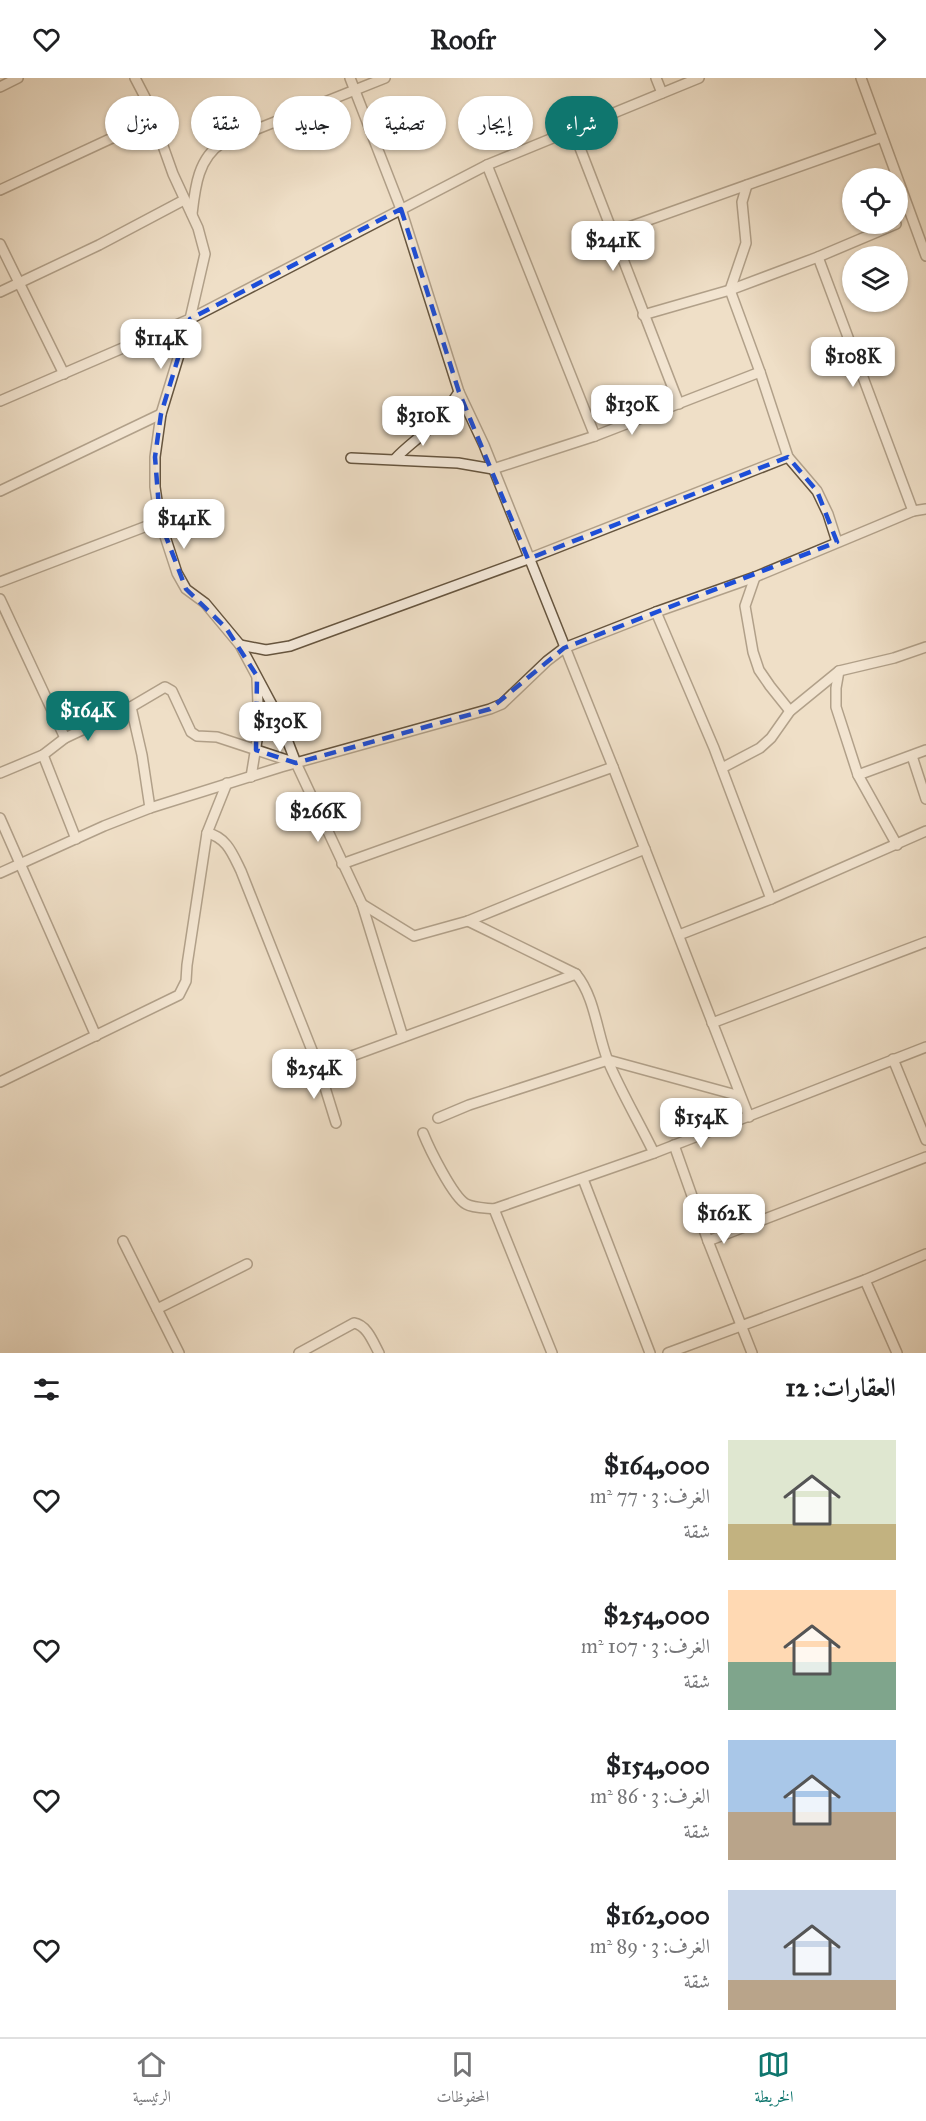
<!DOCTYPE html>
<html lang="ar">
<head>
<meta charset="utf-8">
<style>
  :root { --surface:#fff; --page:#f2f2f2; --text:#202124; --muted:#757577; --line:#e0e0e0; --accent:#0f766e }
  body { margin:0; font-family:"IM FELL Great Primer",Amiri,serif; background:var(--page); color:var(--text); direction:rtl; height:100vh; display:flex; flex-direction:column; font-size:22px; white-space:nowrap }
  * { box-sizing:border-box; margin:0 }
  p { font-size:20px; color:var(--muted) }
  .icon { flex:none; width:33px; height:33px; fill:none; stroke:currentColor; stroke-width:2; stroke-linecap:round; stroke-linejoin:round }
  .map { position:relative; height:1275px; overflow:hidden; direction:ltr }
  .details { display:flex; flex-direction:column; background:var(--surface); flex:1 }
  .details>* { flex:none }
  .banner { position:absolute; left:18px; top:18px; width:600px; height:54px; direction:rtl; display:flex; gap:12px }
  .controls { position:absolute; left:842px; top:90px; display:grid; gap:12px }
  .controls a { display:grid; place-items:center; width:66px; height:66px; border-radius:50%; background:var(--surface); box-shadow:0 2px 4px #0004; font-size:30px }
  .price { position:absolute; translate:-50% -51px; padding:0 14px; border-radius:12px; background:#fff; color:#222; font-size:20px; line-height:39px; filter:drop-shadow(0 2px 3px #0008) }
  .price::after { content:''; position:absolute; left:50%; top:36px; width:18px; height:14px; margin-left:-9px; background:inherit; clip-path:polygon(0 0,100% 0,50% 100%) }
  .price.current { background:var(--accent); color:#fff }
  ul { padding:0; list-style:none }
  li { display:flex; align-items:center; gap:18px; height:150px; padding:0 30px }
  li span { display:grid; place-items:center; flex:none; width:168px; height:120px; border-radius:0px; color:#555 }
  li>.icon { margin-inline-start:auto }
  span .icon { width:72px; height:72px; fill:#fffc; stroke-width:1 }
  li b { font-size:26px }
  h2 { display:flex; justify-content:space-between; align-items:center; height:72px; padding:0 30px; font-size:26px }
  .chip { padding:0 21px; border-radius:27px; background:var(--surface); box-shadow:0 2px 4px #0004; font-size:21px; line-height:54px }
  .chip.current { background:var(--accent); color:#fff }
  header { display:flex; justify-content:space-between; align-items:center; height:78px; padding:0 30px; background:var(--surface); font-size:27px; font-weight:700 }
  .tabs { display:flex; justify-content:space-around; align-items:center; height:84px; border-top:2px solid var(--line); background:var(--surface); font-size:16px; color:var(--muted) }
  .tabs a { display:grid; justify-items:center; gap:3px }
  .tabs .current { color:var(--accent) }
  .map>svg:first-child { display:block }
  .lines { fill:none; stroke-linecap:round; stroke-linejoin:round }
  .minor-casing { stroke:#66553f; stroke-width:12 }
  .minor { stroke:#f5eadb; stroke-width:9 }
  .marked { fill:none; stroke:#1d4ed8; stroke-width:4.5; stroke-dasharray:12 8; stroke-linejoin:round }
</style>
</head>
<body>
<header><svg class="icon" aria-label="forward" viewBox="0 0 24 24"><path d="M9 5l7 7-7 7"/></svg>Roofr<svg class="icon" aria-label="heart" viewBox="0 0 24 24"><path d="M12 20l-8-8c-3-5 5-10 8-4 3-6 11-1 8 4z"/></svg></header>
<div class="map">
<svg width="926" height="1275" viewBox="0 0 926 1275">
  <rect width="100%" height="100%" fill="#efdfc7"/>
  <filter id="stains"><feTurbulence type="fractalNoise" baseFrequency=".00333" numOctaves="4"/><feColorMatrix values="0 0 0 0 .2 0 0 0 0 .09 0 0 0 0 .02 0 0 0 .5 -.17"/></filter>
  <radialGradient id="worn" r=".72"><stop offset=".6" stop-color="#630" stop-opacity="0"/><stop offset="1" stop-color="#630" stop-opacity=".3"/></radialGradient>
  <g class="lines">
    <g class="minor-casing">
      <g id="minor">
        <polyline points="135,0 147,23 173,96 198,150 205,176 190,241 161,336 155,379 155,409 160,443 177,495 186,511 205,525 240,567 278,638 296,685 362,826 403,959"/>
        <polyline points="350,0 401,131 459,314 484,367 613,689 749,1039"/>
        <polyline points="656,0 662,15"/>
        <polyline points="861,0 926,178"/>
        <polyline points="0,9 18,0"/>
        <polyline points="573,52 679,326"/>
        <polyline points="487,87 595,358"/>
        <polyline points="747,107 742,124 746,165 730,212 760,294 788,379 817,413 828,436 837,464"/>
        <polyline points="0,112 153,41"/>
        <path d="M192 136C195 110 198 80 222 65L385 0"/>
        <polyline points="612,155 882,59"/>
        <polyline points="0,166 64,296"/>
        <polyline points="818,179 913,433"/>
        <polyline points="0,214 99,167 184,122"/>
        <polyline points="643,237 730,212 818,179 896,146"/>
        <polyline points="0,323 190,241 487,87 699,0"/>
        <polyline points="351,380 458,385 493,391 595,358 760,294"/>
        <path d="M395 381C404 371 414 364 424 355 438 344 449 329 459 314"/>
        <polyline points="0,413 161,336"/>
        <polyline points="755,499 745,528 753,574 759,592 770,608 790,633"/>
        <polyline points="0,504 160,443"/>
        <polyline points="0,521 65,660"/>
        <polyline points="656,534 714,670 771,821"/>
        <polyline points="240,567 266,572 290,568 528,481 788,379"/>
        <polyline points="839,593 836,610 836,629 858,697 897,767"/>
        <polyline points="131,629 142,677 150,730"/>
        <polyline points="43,677 76,761"/>
        <polyline points="912,678 926,721"/>
        <polyline points="722,690 760,670 771,660 790,633 839,593 894,580 926,569"/>
        <polyline points="0,695 43,677 65,660 131,629 165,609 172,613 191,654 197,658 217,659 296,685"/>
        <polyline points="858,697 926,672"/>
        <polyline points="251,699 259,650 257,601"/>
        <polyline points="0,740 96,958"/>
        <path d="M207 755C227 759 233 777 241 793L319 990 336 1045"/>
        <polyline points="342,786 613,689"/>
        <polyline points="0,795 104,748 150,730 281,689 490,631 502,626 547,583 564,570 656,534 755,499 875,449 913,433 926,431"/>
        <polyline points="362,826 414,858 468,843 645,771"/>
        <path d="M468 843 576 896C595 919 597 955 608 983 621 1014 639 1044 654 1075"/>
        <polyline points="679,857 771,821 926,753"/>
        <polyline points="712,945 926,864"/>
        <polyline points="893,981 926,1062"/>
        <polyline points="319,990 576,896"/>
        <polyline points="0,1004 179,917 186,903 187,887 207,755 227,705"/>
        <polyline points="438,1040 469,1027 608,982 740,1018"/>
        <path d="M423 1055C429 1070 453 1119 466 1126 473 1130 486 1130 494 1131L654 1075 926 969"/>
        <polyline points="674,1067 708,1163 752,1275"/>
        <polyline points="583,1101 650,1275"/>
        <polyline points="494,1131 552,1275"/>
        <polyline points="123,1163 179,1275"/>
        <polyline points="708,1163 926,1079"/>
        <polyline points="865,1202 897,1275"/>
        <polyline points="157,1231 247,1186"/>
        <path d="M299 1275 354 1245C367 1247 373 1264 379 1275"/>
        <polyline points="668,1275 865,1202 926,1176"/>
      </g>
    </g>
    <use href="#minor" class="minor"/>
  </g>
  <path d="M0 0H926V1275H0ZM401 131 459 314 528 481 788 379 817 413 837 464 564 570 490 631 296 685 256 672 257 598 226 550 186 511 160 443 155 379 161 336 190 241Z" fill="#efdfc7" fill-opacity=".55" fill-rule="evenodd"/>
  <path class="marked" d="M401 131 459 314 528 481 788 379 817 413 837 464 564 570 490 631 296 685 256 672 257 598 226 550 186 511 160 443 155 379 161 336 190 241Z"/>
  <rect width="100%" height="100%" filter="url(#stains)"/>
  <rect width="100%" height="100%" fill="url(#worn)"/>
</svg>
<div class="controls">
<a><svg class="icon" aria-label="locate" viewBox="0 0 24 24"><circle cx="12" cy="12" r="6"/><path d="M12 2v4M12 18v4M2 12h4M18 12h4"/></svg></a>
<a><svg class="icon" aria-label="layers" viewBox="0 0 24 24"><path d="M12 4l9 5-9 5-9-5zM3 14l9 5 9-5"/></svg></a>
</div>
<b class="price" style="left:613px;top:194px">$241K</b>
<b class="price" style="left:161px;top:292px">$114K</b>
<b class="price" style="left:853px;top:310px">$108K</b>
<b class="price" style="left:632px;top:358px">$130K</b>
<b class="price" style="left:423px;top:369px">$310K</b>
<b class="price" style="left:184px;top:472px">$141K</b>
<b class="price current" style="left:88px;top:664px">$164K</b>
<b class="price" style="left:280px;top:675px">$130K</b>
<b class="price" style="left:318px;top:765px">$266K</b>
<b class="price" style="left:314px;top:1022px">$254K</b>
<b class="price" style="left:701px;top:1071px">$154K</b>
<b class="price" style="left:724px;top:1167px">$162K</b>
<div class="banner">
<a class="chip current">شراء</a>
<a class="chip">إيجار</a>
<a class="chip">تصفية</a>
<a class="chip">جديد</a>
<a class="chip">شقة</a>
<a class="chip">منزل</a>
</div>
</div>
<section class="details">
<h2>العقارات: 12<svg class="icon" aria-label="filters" viewBox="0 0 24 24"><path d="M4 7h16M4 17h16"/><circle cx="9" cy="7" r="2"/><circle cx="15" cy="17" r="2"/></svg></h2>
<ul>
<li><span style="background:linear-gradient(#dfe7d0 70%,#c2b280 0)"><svg class="icon" aria-label="home" viewBox="0 0 24 24"><path d="M3 11l9-7 9 7M6 9v11h12V9"/></svg></span><div><b>$164,000</b><p>الغرف: 3 · 77 m²</p><p>شقة</p></div><svg class="icon" aria-label="heart" viewBox="0 0 24 24"><path d="M12 20l-8-8c-3-5 5-10 8-4 3-6 11-1 8 4z"/></svg></li>
<li><span style="background:linear-gradient(#ffd9b3 60%,#7fa58c 0)"><svg class="icon" aria-label="home" viewBox="0 0 24 24"><path d="M3 11l9-7 9 7M6 9v11h12V9"/></svg></span><div><b>$254,000</b><p>الغرف: 3 · 107 m²</p><p>شقة</p></div><svg class="icon" aria-label="heart" viewBox="0 0 24 24"><path d="M12 20l-8-8c-3-5 5-10 8-4 3-6 11-1 8 4z"/></svg></li>
<li><span style="background:linear-gradient(#a9c7e8 60%,#b9a48a 0)"><svg class="icon" aria-label="home" viewBox="0 0 24 24"><path d="M3 11l9-7 9 7M6 9v11h12V9"/></svg></span><div><b>$154,000</b><p>الغرف: 3 · 86 m²</p><p>شقة</p></div><svg class="icon" aria-label="heart" viewBox="0 0 24 24"><path d="M12 20l-8-8c-3-5 5-10 8-4 3-6 11-1 8 4z"/></svg></li>
<li><span style="background:linear-gradient(#c9d6e8 75%,#b9a48a 0)"><svg class="icon" aria-label="home" viewBox="0 0 24 24"><path d="M3 11l9-7 9 7M6 9v11h12V9"/></svg></span><div><b>$162,000</b><p>الغرف: 3 · 89 m²</p><p>شقة</p></div><svg class="icon" aria-label="heart" viewBox="0 0 24 24"><path d="M12 20l-8-8c-3-5 5-10 8-4 3-6 11-1 8 4z"/></svg></li>
</ul>
</section>
<nav class="tabs">
<a class="current"><svg class="icon" aria-label="map" viewBox="0 0 24 24"><path d="M3 6l6-2 6 2 6-2v14l-6 2-6-2-6 2zM9 4v14M15 6v14"/></svg>الخريطة</a>
<a><svg class="icon" aria-label="saved" viewBox="0 0 24 24"><path d="M7 4h10v16l-5-4-5 4z"/></svg>المحفوظات</a>
<a><svg class="icon" aria-label="home" viewBox="0 0 24 24"><path d="M3 11l9-7 9 7M6 9v11h12V9"/></svg>الرئيسية</a>
</nav>
</body>
</html>
